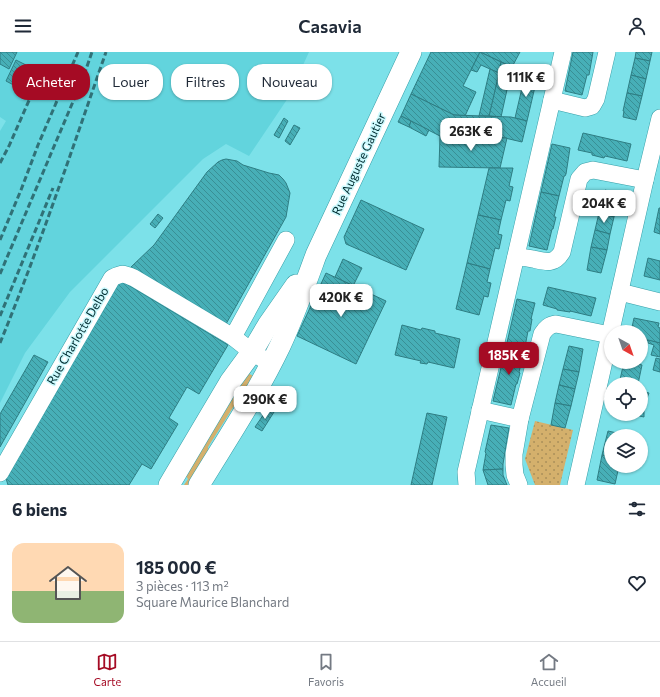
<!DOCTYPE html>
<html lang="fr">
<head>
<meta charset="utf-8">
<style>
  :root { --surface:#fff; --page:#f2f2f3; --text:#1f2937; --muted:#747a83; --line:#e0e1e3; --accent:#a50b24 }
  body { margin:0; font-family:Commissioner,sans-serif; background:var(--page); color:var(--text); height:100vh; display:flex; flex-direction:column; font-size:15px; white-space:nowrap }
  * { box-sizing:border-box; margin:0 }
  p { font-size:13px; color:var(--muted) }
  .icon { flex:none; width:22px; height:22px; fill:none; stroke:currentColor; stroke-width:2; stroke-linecap:round; stroke-linejoin:round }
  .map { position:relative; height:433px; overflow:hidden }
  .drawer { display:flex; flex-direction:column; background:var(--surface); flex:1 }
  .drawer>* { flex:none }
  .top-card { position:absolute; left:12px; top:12px; width:400px; height:36px; display:flex; gap:8px }
  .needle { width:26px; rotate:140deg }
  .tools { position:absolute; left:604px; top:273px; display:grid; gap:8px }
  .tools a { display:grid; place-items:center; width:44px; height:44px; border-radius:50%; background:var(--surface); box-shadow:0 1px 3px #0004; font-size:20px }
  .price { position:absolute; translate:-50% -34px; padding:0 9px; border-radius:8px; background:#fff; color:#222; font-size:13px; line-height:26px; filter:drop-shadow(0 1px 2px #0008) }
  .price::after { content:''; position:absolute; left:50%; top:24px; width:12px; height:9px; margin-left:-6px; background:inherit; clip-path:polygon(0 0,100% 0,50% 100%) }
  .price.current { background:var(--accent); color:#fff }
  ul { padding:0; list-style:none }
  li { display:flex; align-items:center; gap:12px; height:100px; padding:0 12px }
  li+li { border-top:1px solid var(--line) }
  li span { display:grid; place-items:center; flex:none; width:112px; height:80px; border-radius:12px; color:#555 }
  li>.icon { margin-inline-start:auto }
  span .icon { width:48px; height:48px; fill:#fffc; stroke-width:1 }
  li b { font-size:17px }
  h2 { display:flex; justify-content:space-between; align-items:center; height:48px; padding:0 12px; font-size:17px }
  .pill { padding:0 14px; border-radius:16px; background:var(--surface); box-shadow:0 1px 3px #0004; font-size:14px; line-height:36px }
  .pill.current { background:var(--accent); color:#fff }
  header { display:flex; justify-content:space-between; align-items:center; height:52px; padding:0 12px; background:var(--surface); font-size:18px; font-weight:600 }
  .menu { display:flex; justify-content:space-around; align-items:center; height:56px; border-top:1px solid var(--line); background:var(--surface); font-size:11px; color:var(--muted) }
  .menu a { display:grid; justify-items:center; gap:2px }
  .menu .current { color:var(--accent) }
  .map>svg:first-child { display:block }
  .built { fill:#62d4dd }
  .grass { fill:#d4b06c }
  .park { fill:url(#park-dots) }
  .building { fill:url(#building-back-hatch); stroke:#2e7d83 }
  .lines { fill:none; stroke-linecap:round; stroke-linejoin:round }
  .minor-casing { stroke:#349ea7; stroke-width:18 }
  .tertiary-casing { stroke:#349ea7; stroke-width:22 }
  .minor { stroke:#fff; stroke-width:17 }
  .tertiary { stroke:#fff; stroke-width:21 }
  .rail { stroke:#307177; stroke-width:3; stroke-dasharray:6 3; stroke-linecap:butt }
  .labels { text-anchor:middle; stroke-width:3; stroke-linejoin:round; paint-order:stroke }
  .street-label { font-size:12px; fill:#002c30; stroke:#cbf9fd }
</style>
</head>
<body>
<header><svg class="icon" aria-label="menu" viewBox="0 0 24 24"><path d="M4 6h16M4 12h16M4 18h16"/></svg>Casavia<svg class="icon" aria-label="person" viewBox="0 0 24 24"><circle cx="12" cy="8" r="4"/><path d="M4 21q1-7 8-7t8 7"/></svg></header>
<div class="map">
<svg width="660" height="433" viewBox="0 0 660 433">
  <defs>
    <pattern id="park-dots" width="8" height="8" patternUnits="userSpaceOnUse"><rect width="8" height="8" fill="#d4b06c"/><path d="M2 2h.1M6 6h.1" fill="none" stroke="#aa8f59" stroke-width="1.8" stroke-linecap="round"/></pattern>
    <pattern id="building-back-hatch" width="6" height="6" patternUnits="userSpaceOnUse"><rect width="6" height="6" fill="#47afb7"/><path d="M-1 5l2 2M0 0l6 6M5-1l2 2" fill="none" stroke="#398f95"/></pattern>
  </defs>
  <rect width="100%" height="100%" fill="#7ce1e9"/>
  <polygon class="built" points="0,0 309,0 288,46 249,104 226,92 203,107 70,240 25,301 0,351 0,79 6,69 0,65"/>
  <polygon class="grass" points="248,321 253,324 208,395 209,401 190,433 184,433 188,427 186,424"/>
  <polygon class="park" points="535,369 573,378 560,433 535,433 525,407"/>
  <g class="building">
    <polygon points="0,0 17,0 9,17 0,12"/>
    <polygon points="431,0 480,0 463,34 476,40 465,64 454,63 411,42"/>
    <polygon points="480,0 520,0 512,15"/>
    <polygon points="480,0 501,10 499,21 481,13 477,20 471,18"/>
    <polygon points="573,0 593,0 589,23 587,23 582,43 565,39"/>
    <polygon points="636,0 652,0 650,9 635,6"/>
    <polygon points="635,6 650,9 646,27 631,23"/>
    <polygon points="16,8 38,19 27,40 6,29"/>
    <polygon points="501,10 512,15 501,65 489,64"/>
    <polygon points="490,17 499,21 489,64 479,64"/>
    <polygon points="525,23 537,26 527,69 515,66"/>
    <polygon points="631,23 646,27 642,44 627,41"/>
    <polygon points="627,41 642,44 636,68 623,65 624,59 623,59"/>
    <polygon points="411,42 454,63 511,65 527,69 522,90 505,86 440,84 401,64"/>
    <polygon points="401,64 411,69 409,75 398,70"/>
    <polygon points="284,66 288,69 279,86 274,83"/>
    <polygon points="411,69 429,78 426,84 409,75"/>
    <polygon points="294,73 300,76 290,93 285,89"/>
    <polygon points="583,81 631,92 627,109 605,104 604,106 592,103 592,101 578,98"/>
    <polygon points="440,84 507,86 500,116 439,115"/>
    <polygon points="552,92 570,96 566,122 565,124 564,124 559,144 541,140"/>
    <polygon points="226,107 237,109 243,113 269,121 279,123 283,127 286,131 290,141 286,165 226,272 131,215 154,193 207,120 218,110 222,108"/>
    <polygon points="489,116 513,116 509,134 513,135 510,149 506,148 501,168 478,163"/>
    <polygon points="605,138 619,142 614,165 599,161"/>
    <polygon points="541,140 559,144 554,165 556,165 553,177 552,177 547,198 529,194"/>
    <polygon points="361,148 424,177 406,218 346,192 344,185"/>
    <polygon points="659,156 660,156 660,182 654,180"/>
    <polygon points="599,161 614,165 610,182 595,178"/>
    <polygon points="158,162 163,166 155,176 150,172"/>
    <polygon points="478,163 501,168 498,182 502,183 499,197 495,196 490,217 467,211"/>
    <polygon points="595,178 610,182 607,198 591,195"/>
    <polygon points="591,195 607,198 601,221 587,218"/>
    <polygon points="648,206 660,209 660,228 644,224"/>
    <polygon points="343,207 362,216 353,234 335,225"/>
    <polygon points="467,211 490,217 487,230 491,231 488,245 484,244 479,263 456,257"/>
    <polygon points="326,221 386,249 356,312 297,284"/>
    <polygon points="120,228 228,293 199,342 187,335 169,366 178,372 151,417 142,412 129,433 8,433 4,420"/>
    <polygon points="548,235 596,246 591,264 570,259 570,260 557,258 557,257 543,253"/>
    <polygon points="517,247 535,251 531,267 532,267 530,279 528,279 524,300 506,295"/>
    <polygon points="634,266 659,271 658,275 660,276 660,291 641,287 641,280 631,280"/>
    <polygon points="402,273 421,278 422,276 435,279 435,281 460,287 454,316 428,310 427,312 420,311 421,309 395,303"/>
    <polygon points="648,288 660,291 660,305 651,303 654,293 648,291"/>
    <polygon points="569,294 583,297 579,320 563,317"/>
    <polygon points="506,295 524,300 519,320 520,321 517,332 516,332 511,353 493,349"/>
    <polygon points="34,303 48,310 0,395 0,362"/>
    <polygon points="656,306 660,307 660,320 653,318"/>
    <polygon points="624,310 630,310 642,313 638,332 619,332"/>
    <polygon points="563,317 579,320 575,337 559,333"/>
    <polygon points="559,333 575,337 571,354 555,351"/>
    <polygon points="641,339 649,341 644,354 644,365 631,362 641,362"/>
    <polygon points="555,351 571,354 565,376 551,373"/>
    <polygon points="268,356 274,360 262,379 255,375"/>
    <polygon points="427,361 447,365 432,433 411,433"/>
    <polygon points="491,373 509,376 503,412 503,417 483,418 486,401 485,400"/>
    <polygon points="608,379 626,383 626,384 611,384 611,405 602,403"/>
    <polygon points="602,403 611,405 611,414 619,414 615,432 597,428"/>
    <polygon points="503,417 503,423 507,433 488,433 483,418"/>
  </g>
  <g class="lines">
    <g class="minor-casing">
      <g id="minor">
        <polyline points="552,48 585,56 592,54 596,47 607,0"/>
        <path d="M516 205C522 205 527 206 533 207 546 210 554 213 562 200L579 127 585 120 593 118 645 128"/>
        <polyline points="620,240 660,250"/>
        <polyline points="233,285 286,188"/>
        <polyline points="480,358 520,367"/>
        <path d="M0 421 112 226C122 221 123 221 134 226L233 285 252 300 271 312"/>
        <polyline points="467,433 466,420 563,0"/>
        <path d="M519 433 515 423 514 413V402L520 367 542 282C546 276 549 273 556 272L610 283"/>
        <polyline points="576,433 645,128 660,66"/>
      </g>
    </g>
    <g class="tertiary-casing">
      <g id="tertiary">
        <polyline points="169,433 230,330 252,300 268,273 296,233"/>
        <path d="M199 433C227 387 257 342 280 294 294 264 305 233 316 203L411 0"/>
      </g>
    </g>
    <use href="#minor" class="minor"/>
    <use href="#tertiary" class="tertiary"/>
    <g class="rail">
      <polyline points="0,111 9,94 38,28"/>
      <polyline points="0,188 21,138 38,93 78,0"/>
      <polyline points="0,222 83,26 92,0"/>
      <polyline points="0,264 53,136"/>
      <path d="M0 291C39 196 72 98 106 0"/>
    </g>
  </g>
  <g class="labels">
    <g class="street-label">
      <text transform="translate(359 112) rotate(-65)" y="4">Rue Auguste Gautier</text>
      <text transform="translate(78 284) rotate(-60)" y="4">Rue Charlotte Delbo</text>
    </g>
  </g>
</svg>
<div class="tools">
<a><svg class="needle" viewBox="-14 -14 28 28"><path d="M0-13l5 13h-10z" fill="#e53935"/><path d="M0 13l5-13h-10z" fill="#747a83"/></svg></a>
<a><svg class="icon" aria-label="locate" viewBox="0 0 24 24"><circle cx="12" cy="12" r="6"/><path d="M12 2v4M12 18v4M2 12h4M18 12h4"/></svg></a>
<a><svg class="icon" aria-label="layers" viewBox="0 0 24 24"><path d="M12 4l9 5-9 5-9-5zM3 14l9 5 9-5"/></svg></a>
</div>
<b class="price" style="left:526px;top:46px">111K €</b>
<b class="price" style="left:471px;top:100px">263K €</b>
<b class="price" style="left:604px;top:172px">204K €</b>
<b class="price" style="left:341px;top:266px">420K €</b>
<b class="price current" style="left:509px;top:324px">185K €</b>
<b class="price" style="left:265px;top:368px">290K €</b>
<div class="top-card">
<a class="pill current">Acheter</a>
<a class="pill">Louer</a>
<a class="pill">Filtres</a>
<a class="pill">Nouveau</a>
</div>
</div>
<section class="drawer">
<h2>6 biens<svg class="icon" aria-label="filters" viewBox="0 0 24 24"><path d="M4 7h16M4 17h16"/><circle cx="9" cy="7" r="2"/><circle cx="15" cy="17" r="2"/></svg></h2>
<ul>
<li><span style="background:linear-gradient(#ffd9b3 60%,#8fb573 0)"><svg class="icon" aria-label="home" viewBox="0 0 24 24"><path d="M3 11l9-7 9 7M6 9v11h12V9"/></svg></span><div><b>185 000 €</b><p>3 pièces · 113 m²</p><p>Square Maurice Blanchard</p></div><svg class="icon" aria-label="heart" viewBox="0 0 24 24"><path d="M12 20l-8-8c-3-5 5-10 8-4 3-6 11-1 8 4z"/></svg></li>
</ul>
</section>
<nav class="menu">
<a class="current"><svg class="icon" aria-label="map" viewBox="0 0 24 24"><path d="M3 6l6-2 6 2 6-2v14l-6 2-6-2-6 2zM9 4v14M15 6v14"/></svg>Carte</a>
<a><svg class="icon" aria-label="saved" viewBox="0 0 24 24"><path d="M7 4h10v16l-5-4-5 4z"/></svg>Favoris</a>
<a><svg class="icon" aria-label="home" viewBox="0 0 24 24"><path d="M3 11l9-7 9 7M6 9v11h12V9"/></svg>Accueil</a>
</nav>
</body>
</html>
